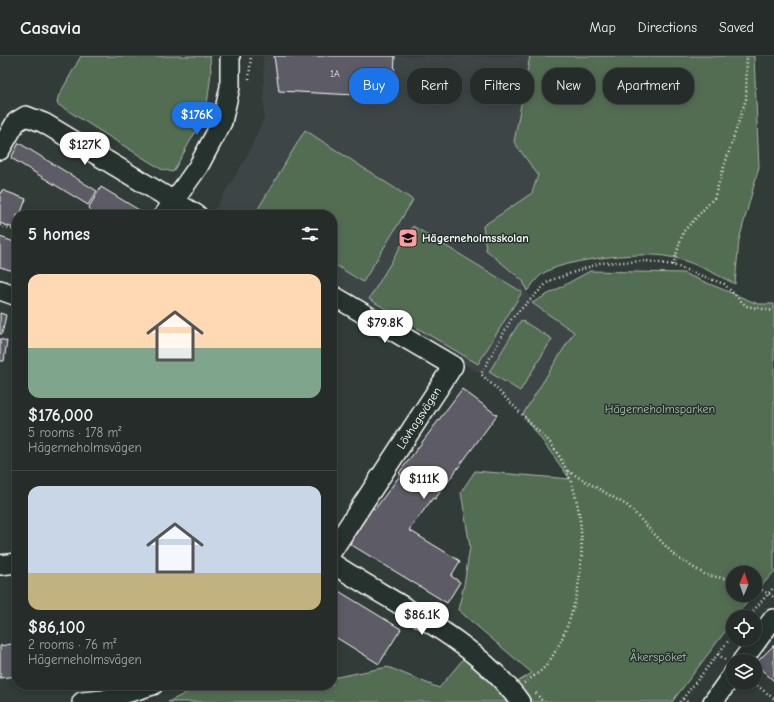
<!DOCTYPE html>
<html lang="en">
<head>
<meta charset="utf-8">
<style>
  :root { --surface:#252c2a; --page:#313836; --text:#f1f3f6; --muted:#a3a7a8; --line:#424847; --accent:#1a73e8 }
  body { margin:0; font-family:"Comic Neue",sans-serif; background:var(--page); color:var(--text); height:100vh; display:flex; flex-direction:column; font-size:15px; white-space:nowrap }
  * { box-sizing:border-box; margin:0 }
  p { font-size:13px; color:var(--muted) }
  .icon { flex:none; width:22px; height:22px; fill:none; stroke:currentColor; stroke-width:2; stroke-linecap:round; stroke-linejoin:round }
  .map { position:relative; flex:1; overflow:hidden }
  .details { position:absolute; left:12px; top:154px; width:325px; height:480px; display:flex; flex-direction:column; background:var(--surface); border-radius:16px; box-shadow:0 2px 10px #0003,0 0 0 1px var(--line) }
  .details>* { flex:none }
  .top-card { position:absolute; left:349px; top:12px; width:365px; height:36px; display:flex; gap:8px }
  .needle { width:26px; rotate:2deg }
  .controls { position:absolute; left:726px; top:510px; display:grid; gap:8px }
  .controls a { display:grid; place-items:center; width:36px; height:36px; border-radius:50%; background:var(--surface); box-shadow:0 2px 10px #0003,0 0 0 1px var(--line); font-size:20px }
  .price { position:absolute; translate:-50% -34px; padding:0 9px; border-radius:14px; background:#fff; color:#222; font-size:13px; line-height:26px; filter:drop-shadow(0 1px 2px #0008) }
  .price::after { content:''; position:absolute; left:50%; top:24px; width:12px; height:9px; margin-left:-6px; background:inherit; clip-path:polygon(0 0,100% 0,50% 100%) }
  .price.on { background:var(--accent); color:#fff }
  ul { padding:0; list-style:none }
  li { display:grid; align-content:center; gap:8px; height:212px; padding:0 16px }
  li+li { border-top:1px solid var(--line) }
  li span { display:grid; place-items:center; height:124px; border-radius:12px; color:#555 }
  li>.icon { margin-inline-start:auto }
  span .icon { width:72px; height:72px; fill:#fffc; stroke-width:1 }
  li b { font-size:17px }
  h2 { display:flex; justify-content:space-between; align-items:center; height:48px; padding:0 16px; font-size:17px }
  .tag { padding:0 14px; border-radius:16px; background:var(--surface); box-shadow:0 2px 10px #0003,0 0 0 1px var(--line); font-size:14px; line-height:36px }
  .tag.on { background:var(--accent); color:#fff }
  header { display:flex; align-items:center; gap:24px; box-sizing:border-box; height:56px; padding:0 20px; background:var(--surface); border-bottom:1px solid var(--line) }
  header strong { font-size:19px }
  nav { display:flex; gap:22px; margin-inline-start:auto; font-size:14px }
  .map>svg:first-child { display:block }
  .built { fill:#3e4546 }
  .green { fill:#536d53; stroke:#a9b6a9 }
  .building { fill:#5d5b66; stroke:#fff }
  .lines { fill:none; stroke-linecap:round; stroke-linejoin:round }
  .street-casing { stroke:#fff; stroke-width:22 }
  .path { stroke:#fff; stroke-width:2.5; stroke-dasharray:1 3; stroke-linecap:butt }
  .street { stroke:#26332d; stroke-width:19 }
  .labels { text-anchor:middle; stroke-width:3; stroke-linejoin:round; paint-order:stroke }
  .number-label { font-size:10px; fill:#d6d6d9 }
  .poi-label { font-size:12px; font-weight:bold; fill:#fff; stroke:#26332d; text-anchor:start }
  .park-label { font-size:12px; fill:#b2bdb2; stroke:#26332d }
  .street-label { font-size:12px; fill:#fff; stroke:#26332d }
</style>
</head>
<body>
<header>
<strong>Casavia</strong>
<nav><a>Map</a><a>Directions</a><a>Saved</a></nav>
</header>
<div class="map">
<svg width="774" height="646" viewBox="0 0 774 646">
  <rect width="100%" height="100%" fill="#313b38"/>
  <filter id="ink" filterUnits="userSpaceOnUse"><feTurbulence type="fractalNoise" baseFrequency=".025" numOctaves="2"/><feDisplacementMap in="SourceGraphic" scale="8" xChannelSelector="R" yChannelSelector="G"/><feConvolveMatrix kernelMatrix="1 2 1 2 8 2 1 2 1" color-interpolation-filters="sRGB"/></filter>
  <g filter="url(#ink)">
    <polygon class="built" points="263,0 530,0 514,86 538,118 532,137 483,170 486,194 523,225 532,247 574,276 530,366 481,318 332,228 332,159 218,159 213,156 246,102 264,62"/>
    <g class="green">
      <polygon points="81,0 210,0 211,17 206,57 173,116 161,113 57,48 58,41"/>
      <path d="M530 0H754L759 111 739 184 735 228C713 217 689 203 664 200 640 196 560 203 541 219 536 223 532 230 527 235L523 225 486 194 483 170 532 137 538 119 514 86Z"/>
      <polygon points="305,74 413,144 363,226 332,207 332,159 255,158"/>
      <polygon points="413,170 522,236 478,308 369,243"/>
      <polygon points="590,215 683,217 758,248 774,248 774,516 755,537 755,517 733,517 733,539 754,539 737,558 736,561 733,561 733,565 672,646 168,646 202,629 332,629 332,622 388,611 439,632 464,602 501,636 532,617 458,554 464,529 470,491 461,436 475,415 570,423 523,358 574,276 532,247"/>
      <polygon points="521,264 552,283 520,335 489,316"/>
    </g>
    <g class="building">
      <polygon points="274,0 395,0 393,41 279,35"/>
      <polygon points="19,87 97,135 88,149 11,102"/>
      <polygon points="101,131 139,154 136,159 92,158 89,151"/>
      <polygon points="2,134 26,143 20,159 17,159 16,173 0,167 0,140"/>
      <polygon points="0,181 17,187 17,216 0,211"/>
      <polygon points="0,257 6,259 2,278 0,278"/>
      <polygon points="0,283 7,285 4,305 0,305"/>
      <polygon points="462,333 497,359 435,443 433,442 409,474 460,505 451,520 460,526 447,547 350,488 372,451 375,453 401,418 399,417"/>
      <polygon points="332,531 401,573 379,608 332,579"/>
      <polygon points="17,587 17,620 0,622 0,590"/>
      <polygon points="774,589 774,625 755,608"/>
    </g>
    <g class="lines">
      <g class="street-casing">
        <g id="street">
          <polyline points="0,94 16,66 26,60 44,67 197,159"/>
          <polyline points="164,159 198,111 222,66 230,31 230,0"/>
          <polyline points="0,234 17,240"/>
          <polyline points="332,239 453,310 332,495"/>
          <path d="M332 507C395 549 475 583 520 646"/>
          <polyline points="0,509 17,507"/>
          <polyline points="742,605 773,563 774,564"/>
          <polyline points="82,646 103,644 153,629"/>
          <polyline points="713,646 733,618"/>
        </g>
      </g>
      <g class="path">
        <polyline points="249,23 251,0"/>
        <polyline points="34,159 36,155"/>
        <polyline points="0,169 17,175"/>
        <polyline points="673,209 683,176 714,142 746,43 747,0"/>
        <polyline points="568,415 628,450 676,501 706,519 733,524"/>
        <polyline points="755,530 774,541"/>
        <polyline points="748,561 774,531"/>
        <polyline points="718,598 725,604"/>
        <path d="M524 627C532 621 543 615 548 607 588 549 595 451 554 392 549 384 540 377 533 370 516 352 499 335 481 318L512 262 549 225 600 207 647 205 673 209 724 228 746 250 774 255"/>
        <polyline points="754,627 774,643"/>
        <polyline points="536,637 543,646"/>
        <polyline points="683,643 688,646"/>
        <polyline points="680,646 733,579"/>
      </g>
      <use href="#street" class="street"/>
    </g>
  </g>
  <defs>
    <g id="school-square" transform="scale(1)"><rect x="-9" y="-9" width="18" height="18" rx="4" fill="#ff9aa2" stroke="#26332d"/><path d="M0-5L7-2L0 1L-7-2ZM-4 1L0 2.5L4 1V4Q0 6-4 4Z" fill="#111"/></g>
  </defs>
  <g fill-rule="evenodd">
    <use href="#school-square" x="408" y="182"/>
  </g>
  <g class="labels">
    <g class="number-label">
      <text x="335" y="21">1A</text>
    </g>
    <g class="poi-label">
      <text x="422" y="186">Hägerneholmsskolan</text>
    </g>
    <g class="park-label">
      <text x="660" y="357">Hägerneholmsparken</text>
      <text x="658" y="605">Åkerspöket</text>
    </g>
    <g class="street-label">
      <text transform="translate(419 362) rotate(-57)" y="4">Lövhagsvägen</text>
    </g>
  </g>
</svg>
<div class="controls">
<a><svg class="needle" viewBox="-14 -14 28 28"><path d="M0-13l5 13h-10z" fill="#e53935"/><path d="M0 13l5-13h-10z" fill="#a3a7a8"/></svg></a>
<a><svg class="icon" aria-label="locate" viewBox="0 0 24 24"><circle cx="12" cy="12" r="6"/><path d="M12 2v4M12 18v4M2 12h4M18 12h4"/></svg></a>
<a><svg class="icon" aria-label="layers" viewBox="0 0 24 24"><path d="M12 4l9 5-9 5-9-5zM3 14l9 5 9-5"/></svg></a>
</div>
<b class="price on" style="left:197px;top:80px">$176K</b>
<b class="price" style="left:85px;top:110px">$127K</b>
<b class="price" style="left:385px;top:288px">$79.8K</b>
<b class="price" style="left:424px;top:444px">$111K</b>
<b class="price" style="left:422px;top:580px">$86.1K</b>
<div class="top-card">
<a class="tag on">Buy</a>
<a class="tag">Rent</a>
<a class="tag">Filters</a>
<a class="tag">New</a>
<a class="tag">Apartment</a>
</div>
<section class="details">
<h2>5 homes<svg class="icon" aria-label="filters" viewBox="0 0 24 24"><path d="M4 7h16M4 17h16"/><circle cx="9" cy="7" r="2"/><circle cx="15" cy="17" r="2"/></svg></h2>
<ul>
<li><span style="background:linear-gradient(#ffd9b3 60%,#7fa58c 0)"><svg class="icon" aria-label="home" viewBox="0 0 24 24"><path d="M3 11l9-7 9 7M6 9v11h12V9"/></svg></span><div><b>$176,000</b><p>5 rooms · 178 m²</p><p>Hägerneholmsvägen</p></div></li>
<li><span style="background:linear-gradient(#c9d6e8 70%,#c2b280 0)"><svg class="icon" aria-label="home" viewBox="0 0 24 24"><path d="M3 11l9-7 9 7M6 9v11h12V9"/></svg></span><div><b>$86,100</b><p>2 rooms · 76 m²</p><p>Hägerneholmsvägen</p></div></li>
</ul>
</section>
</div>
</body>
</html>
